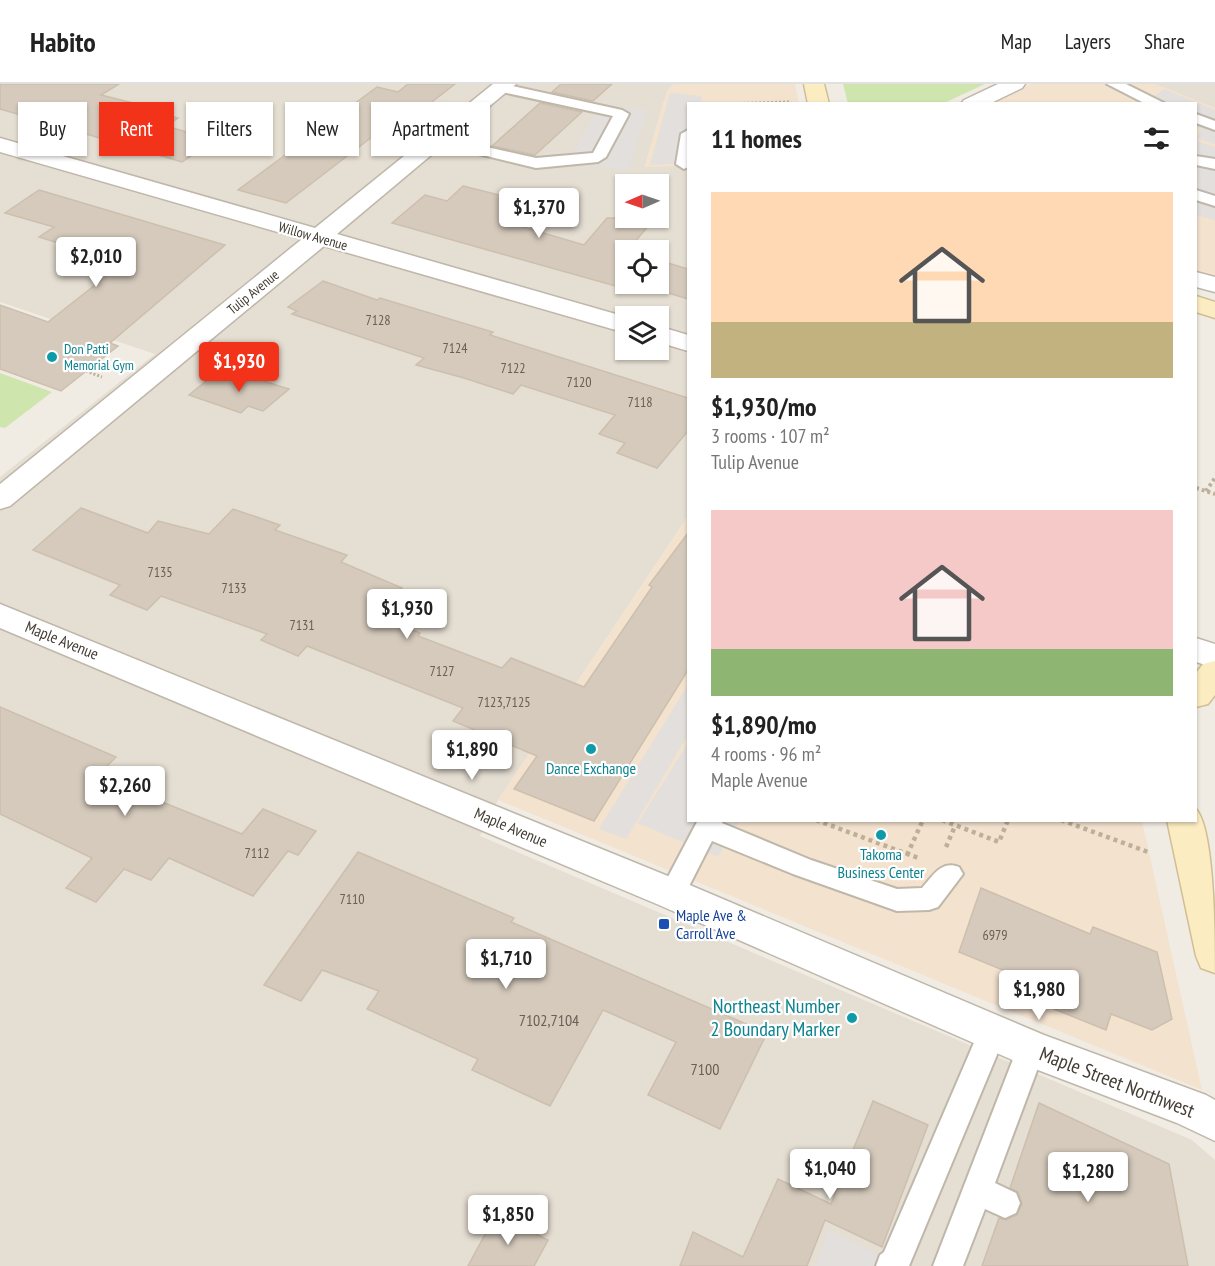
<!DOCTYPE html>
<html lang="en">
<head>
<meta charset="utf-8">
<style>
  :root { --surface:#fff; --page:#f2f2f2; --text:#222; --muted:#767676; --line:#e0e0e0; --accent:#f23219 }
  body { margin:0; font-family:"PT Sans Narrow",sans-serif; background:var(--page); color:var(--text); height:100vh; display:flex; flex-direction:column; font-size:22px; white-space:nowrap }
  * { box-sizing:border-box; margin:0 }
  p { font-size:20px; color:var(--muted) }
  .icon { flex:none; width:33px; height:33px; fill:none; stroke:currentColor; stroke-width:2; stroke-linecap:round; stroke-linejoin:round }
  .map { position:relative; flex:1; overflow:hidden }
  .sheet { position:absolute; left:687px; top:18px; width:510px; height:720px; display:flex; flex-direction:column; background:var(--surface); border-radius:0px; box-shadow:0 2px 4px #0004 }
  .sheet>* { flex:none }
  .hud { position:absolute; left:18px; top:18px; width:570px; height:54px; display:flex; gap:12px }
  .needle { width:39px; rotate:268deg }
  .tools { position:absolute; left:615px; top:90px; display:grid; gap:12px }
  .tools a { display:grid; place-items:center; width:54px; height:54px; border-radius:0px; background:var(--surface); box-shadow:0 2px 4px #0004; font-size:30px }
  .price { position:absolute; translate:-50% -51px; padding:0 14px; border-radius:6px; background:#fff; color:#222; font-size:20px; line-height:39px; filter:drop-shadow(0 2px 3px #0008) }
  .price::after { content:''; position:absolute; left:50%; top:36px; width:18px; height:14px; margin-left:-9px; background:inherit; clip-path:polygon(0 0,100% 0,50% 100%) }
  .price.active { background:var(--accent); color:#fff }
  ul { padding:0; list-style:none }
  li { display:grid; align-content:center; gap:12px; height:318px; padding:0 24px }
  li span { display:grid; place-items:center; height:186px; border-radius:0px; color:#555 }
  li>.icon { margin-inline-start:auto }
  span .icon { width:108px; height:108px; fill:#fffc; stroke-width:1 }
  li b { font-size:26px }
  h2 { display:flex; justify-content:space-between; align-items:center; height:72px; padding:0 24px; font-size:26px }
  .chip { padding:0 21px; border-radius:0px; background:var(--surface); box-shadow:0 2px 4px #0004; font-size:21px; line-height:54px }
  .chip.active { background:var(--accent); color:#fff }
  header { display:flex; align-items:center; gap:36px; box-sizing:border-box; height:84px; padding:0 30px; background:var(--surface); border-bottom:2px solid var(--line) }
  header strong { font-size:28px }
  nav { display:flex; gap:33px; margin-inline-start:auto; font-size:21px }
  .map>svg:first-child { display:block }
  .residential { fill:#e5ded2; fill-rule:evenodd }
  .commercial { fill:#f3e2ce }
  .green { fill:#cee5ad }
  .parking { fill:#e2dfdc }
  .building { fill:#d5cabc; stroke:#cdbfad; stroke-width:1.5 }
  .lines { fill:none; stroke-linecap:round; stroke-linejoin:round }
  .lane-casing { stroke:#bfb7aa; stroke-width:4 }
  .street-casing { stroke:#bfb7aa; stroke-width:3 }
  .secondary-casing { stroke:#d0be95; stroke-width:3 }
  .path-far2 { stroke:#bdaf98; stroke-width:3; stroke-dasharray:2 2; stroke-linecap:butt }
  .path-far1 { stroke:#bdaf98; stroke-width:4; stroke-dasharray:3 3; stroke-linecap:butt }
  .path { stroke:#bdaf98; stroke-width:4.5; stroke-dasharray:4 4; stroke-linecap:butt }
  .lane { fill:#fff; fill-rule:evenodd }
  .street { fill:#fff; fill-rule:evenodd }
  .secondary { fill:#fcecc2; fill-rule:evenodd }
  .culture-dot { fill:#0f9aa8; stroke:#fff; stroke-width:2 }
  .transit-dot { fill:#1a4fb4; stroke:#fff; stroke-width:2 }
  .labels { text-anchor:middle; stroke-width:4.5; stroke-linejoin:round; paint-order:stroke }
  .far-street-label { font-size:14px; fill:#433c34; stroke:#fff }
  .number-label { font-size:14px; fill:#686056 }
  .far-culture-label { font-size:14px; fill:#0d838f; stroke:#fff; text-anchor:start }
  .street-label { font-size:16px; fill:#433c34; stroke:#fff }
  .culture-label { font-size:16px; fill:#0d838f; stroke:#fff }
  .transit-label { font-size:16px; fill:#164399; stroke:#fff; text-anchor:start }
  .near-number-label { font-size:16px; fill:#686056 }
  .near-culture-label { font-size:20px; fill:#0d838f; stroke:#fff; text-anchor:end }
  .near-street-label { font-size:20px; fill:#433c34; stroke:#fff }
</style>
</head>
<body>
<header>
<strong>Habito</strong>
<nav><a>Map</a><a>Layers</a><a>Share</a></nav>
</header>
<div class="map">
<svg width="1215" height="1182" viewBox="0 0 1215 1182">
  <rect width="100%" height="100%" fill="#f1ece3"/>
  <g class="residential">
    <path d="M0 0H674L667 7 645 82H688V432L498 716 480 752 1192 1056 1215 1076V1182H0V393L155 270 0 218ZM626 100H658V134H626ZM626 166H658V200H626ZM626 232H658V266H626Z"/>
    <polygon points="1155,0 1215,0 1215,24"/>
  </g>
  <g class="commercial">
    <polygon points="674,0 795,0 799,19 688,20 688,82 645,83 667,7"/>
    <polygon points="1031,0 1155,0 1215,24 1215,194 1196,189 1196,20 989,20"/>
    <polygon points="688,432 688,736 1142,737 1202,1006 498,716"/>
  </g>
  <g class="green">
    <polygon points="843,0 985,0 944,19 848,20"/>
    <polygon points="0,289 52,308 5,344 0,343"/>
  </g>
  <g class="parking">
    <polygon points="1164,5 1215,26 1215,60 1196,54 1202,45 1196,42 1196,20 1146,19"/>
    <polygon points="670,9 701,12 701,19 688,20 688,79 650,81"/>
    <polygon points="600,21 648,26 628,86 567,79"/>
    <polygon points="1196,57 1215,63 1215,136 1196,131"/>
    <polygon points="688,601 688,651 626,755 599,745"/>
    <polygon points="688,659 688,736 739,737 718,773 638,739"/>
    <polygon points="828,1145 901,1182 815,1182"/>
  </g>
  <g class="building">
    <polygon points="0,0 119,0 101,11 170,28 166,31 178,34 166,42 214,56 182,78 0,25"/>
    <polygon points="408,0 455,0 396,46 385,43 286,119 238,106 377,3 398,8"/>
    <polygon points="561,0 612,0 593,17 552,8"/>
    <polygon points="540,19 582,28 535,71 492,62"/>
    <polygon points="463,102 527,118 518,126 529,129 516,141 584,161 607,134 655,134 628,166 626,166 626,200 658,200 658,176 688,185 688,215 645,202 640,209 392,139 425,111 447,117"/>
    <polygon points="39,106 225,161 110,259 118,262 61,307 0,285 0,221 48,238 123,179 39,153 54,143 5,129"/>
    <polygon points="323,197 377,216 380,214 493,248 490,251 688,314 688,347 657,384 617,369 625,359 599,350 615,331 521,301 513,310 464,294 416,281 424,274 292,230 297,227 288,223"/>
    <polygon points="216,289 234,296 241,290 289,305 263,327 248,322 241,329 189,311"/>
    <polygon points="81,424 148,449 158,437 209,450 233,425 280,441 275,446 347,471 341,478 402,504 376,532 420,549 418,552 502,584 511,574 584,603 652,503 649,501 688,449 688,586 594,737 514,705 537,672 453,637 463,624 307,562 298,572 261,556 267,550 161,512 147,526 110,511 120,501 33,466"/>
    <polygon points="0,623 116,673 97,692 242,750 263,725 316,747 298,771 288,767 253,812 169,774 151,796 124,785 96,818 66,804 92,774 0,730"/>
    <polygon points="358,768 514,834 511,838 767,949 720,1045 648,1011 676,958 603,926 550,1022 472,986 478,975 367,925 379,907 322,886 301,917 264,901"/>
    <polygon points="981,804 1090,850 1093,843 1157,868 1172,935 1152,946 1111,930 1106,946 1054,925 1059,909 959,868"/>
    <polygon points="873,1017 928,1041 882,1163 825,1136 807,1182 680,1182 693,1148 743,1173 778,1095 831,1120"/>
    <polygon points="1039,1019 1169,1080 1188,1182 982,1182 999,1134 1006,1136 1017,1131 1022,1120 1018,1108 1010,1104"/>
    <polygon points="496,1130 548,1156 534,1182 468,1182"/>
  </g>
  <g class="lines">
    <g class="lane-casing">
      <g id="lane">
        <polygon points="503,0 622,26 629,30 606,73 598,78 536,84 433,59 431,56 438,52 536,74 593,69 613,32 497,7 495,4 497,1"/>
        <polygon points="1107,0 1126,0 1166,20 1146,20"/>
        <polygon points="1196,30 1215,37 1215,46 1196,39"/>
        <polygon points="688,46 688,83 684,85 676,80 681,50"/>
        <polygon points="1196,72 1215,75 1215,85 1196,81"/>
        <polygon points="1196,106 1215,112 1215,122 1196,116"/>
        <path d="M698 736H723L722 739 811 776 897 805 922 804C933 792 941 776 959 783L963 790 938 823 929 826 897 827 793 790 712 757 681 818 672 821 663 818 659 810Z"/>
        <polygon points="992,937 1002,940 1006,949 909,1182 876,1182 880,1171 884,1168 982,940"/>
        <polygon points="1031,952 1041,956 1045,965 995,1099 1016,1109 1020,1119 1016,1129 1005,1134 985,1125 963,1182 933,1182 1017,965 1021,956"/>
      </g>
    </g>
    <g class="street-casing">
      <g id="street">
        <polygon points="493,0 516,0 337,150 626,233 626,249 324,162 10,422 0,425 0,400 302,155 0,68 0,54 315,144"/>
        <polygon points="998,0 1025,0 1022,4 989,20 961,20 964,16"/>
        <polygon points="1196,188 1215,193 1215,208 1196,203"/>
        <polygon points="658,242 688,251 688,267 658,258"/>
        <polygon points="0,520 685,799 1044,951 1206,1011 1215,1016 1215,1057 1177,1039 1017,978 659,821 0,544"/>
        <polygon points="1196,554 1215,560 1215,584 1196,578"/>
      </g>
    </g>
    <g class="secondary-casing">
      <g id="secondary">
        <polygon points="804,0 824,0 829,20 808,20"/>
        <polygon points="1196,212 1215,218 1215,234 1196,228"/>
        <polygon points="1215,577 1215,611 1208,620 1196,623 1196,589 1203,580"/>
        <path d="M1196 725C1215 746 1215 856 1215 889L1201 884 1196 872 1167 736H1196Z"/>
      </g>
    </g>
    <g class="path-far2">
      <polyline points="723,20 789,18"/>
      <polyline points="86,287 102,293"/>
    </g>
    <g class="path-far1">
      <polyline points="1196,404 1215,410"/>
      <polyline points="1206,407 1215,394"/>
    </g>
    <g class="path">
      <polyline points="816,736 921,775"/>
      <polyline points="942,736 999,758 1008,736"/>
      <polyline points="1061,736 1148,768"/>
      <polyline points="946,763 955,742"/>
      <polyline points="907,771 923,736"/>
    </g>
    <use href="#lane" class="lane"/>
    <use href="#street" class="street"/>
    <use href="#secondary" class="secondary"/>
  </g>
  <g class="culture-dot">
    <circle cx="52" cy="273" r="6"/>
    <circle cx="591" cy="665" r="6"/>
    <circle cx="881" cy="751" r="6"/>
    <circle cx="852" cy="934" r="6"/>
  </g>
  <rect class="transit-dot" x="658" y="834" width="12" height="12" rx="3"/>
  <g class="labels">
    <g class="far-street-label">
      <text transform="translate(313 152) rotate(16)" y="5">Willow Avenue</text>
      <text transform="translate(253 208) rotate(-39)" y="5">Tulip Avenue</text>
    </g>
    <g class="number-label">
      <text x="378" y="241">7128</text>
      <text x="455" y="269">7124</text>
      <text x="513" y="289">7122</text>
      <text x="579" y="303">7120</text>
      <text x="640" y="323">7118</text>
      <text x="160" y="493">7135</text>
      <text x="234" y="509">7133</text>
      <text x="302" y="546">7131</text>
      <text x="442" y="592">7127</text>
      <text x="504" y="623">7123,7125</text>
      <text x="257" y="774">7112</text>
      <text x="352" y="820">7110</text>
      <text x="995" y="856">6979</text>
    </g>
    <g class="far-culture-label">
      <text x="64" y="270">Don Patti<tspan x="64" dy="16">Memorial Gym</tspan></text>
    </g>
    <g class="street-label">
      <text transform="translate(62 556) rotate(22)" y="6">Maple Avenue</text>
      <text transform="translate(511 743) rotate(23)" y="6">Maple Avenue</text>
    </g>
    <g class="culture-label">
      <text x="591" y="690">Dance Exchange</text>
      <text x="881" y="776">Takoma<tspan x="881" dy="18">Business Center</tspan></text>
    </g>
    <g class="transit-label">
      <text x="676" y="837">Maple Ave &amp;<tspan x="676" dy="18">Carroll Ave</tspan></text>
    </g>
    <g class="near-number-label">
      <text x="549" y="942">7102,7104</text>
      <text x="705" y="991">7100</text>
    </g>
    <g class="near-culture-label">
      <text x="840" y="929">Northeast Number<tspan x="840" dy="23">2 Boundary Marker</tspan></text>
    </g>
    <g class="near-street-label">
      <text transform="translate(1117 998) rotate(21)" y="7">Maple Street Northwest</text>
    </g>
  </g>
</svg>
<div class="tools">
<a><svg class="needle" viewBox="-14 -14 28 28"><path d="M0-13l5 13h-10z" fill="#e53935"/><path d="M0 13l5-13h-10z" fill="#767676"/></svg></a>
<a><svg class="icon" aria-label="locate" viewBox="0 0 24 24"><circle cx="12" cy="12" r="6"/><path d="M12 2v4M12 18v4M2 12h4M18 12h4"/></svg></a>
<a><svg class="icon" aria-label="layers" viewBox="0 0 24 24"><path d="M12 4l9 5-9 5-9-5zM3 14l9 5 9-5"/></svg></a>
</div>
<b class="price" style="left:539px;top:155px">$1,370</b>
<b class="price" style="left:96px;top:204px">$2,010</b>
<b class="price active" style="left:239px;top:309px">$1,930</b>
<b class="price" style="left:407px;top:556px">$1,930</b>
<b class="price" style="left:472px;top:697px">$1,890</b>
<b class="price" style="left:125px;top:733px">$2,260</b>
<b class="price" style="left:506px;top:906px">$1,710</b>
<b class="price" style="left:1039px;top:937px">$1,980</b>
<b class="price" style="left:830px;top:1116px">$1,040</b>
<b class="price" style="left:1088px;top:1119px">$1,280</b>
<b class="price" style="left:508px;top:1162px">$1,850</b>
<div class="hud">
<a class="chip">Buy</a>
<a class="chip active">Rent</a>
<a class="chip">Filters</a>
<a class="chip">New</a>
<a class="chip">Apartment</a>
</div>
<section class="sheet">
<h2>11 homes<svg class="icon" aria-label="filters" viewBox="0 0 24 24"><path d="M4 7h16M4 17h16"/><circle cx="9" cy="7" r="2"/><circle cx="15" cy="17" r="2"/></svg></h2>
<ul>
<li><span style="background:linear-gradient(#ffd9b3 70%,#c2b280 0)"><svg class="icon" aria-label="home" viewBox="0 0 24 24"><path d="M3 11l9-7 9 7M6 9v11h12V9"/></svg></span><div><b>$1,930/mo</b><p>3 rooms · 107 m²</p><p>Tulip Avenue</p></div></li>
<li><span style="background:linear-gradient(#f6c9c9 75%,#8fb573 0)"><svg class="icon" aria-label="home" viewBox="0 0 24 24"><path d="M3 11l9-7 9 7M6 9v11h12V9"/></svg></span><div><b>$1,890/mo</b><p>4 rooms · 96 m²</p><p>Maple Avenue</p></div></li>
</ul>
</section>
</div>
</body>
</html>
